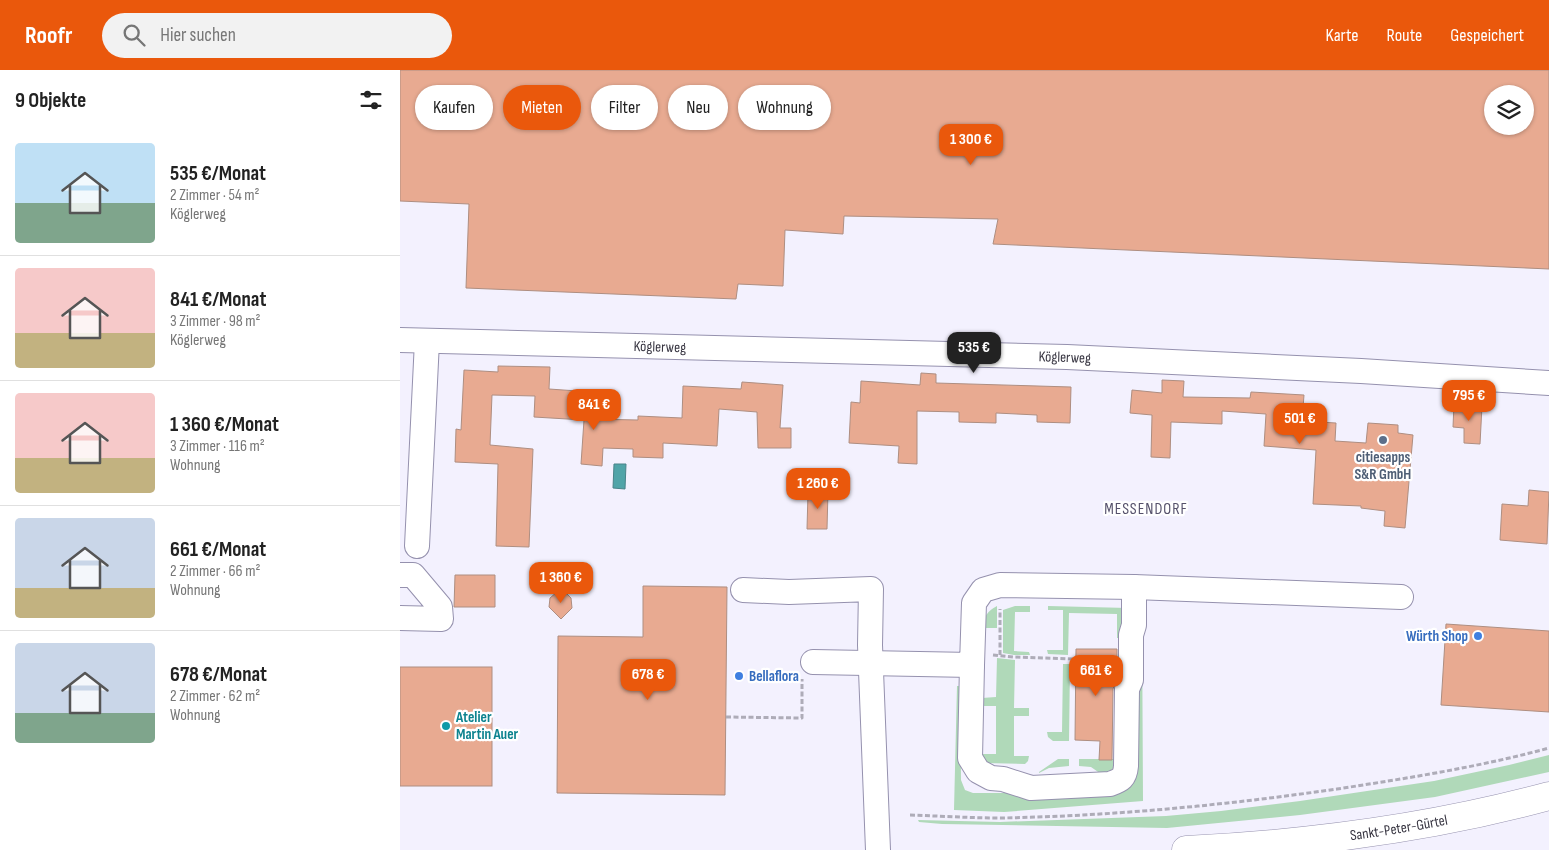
<!DOCTYPE html>
<html lang="de">
<head>
<meta charset="utf-8">
<style>
  :root { --surface:#fff; --page:#f2f2f2; --text:#222; --muted:#767676; --line:#e0e0e0; --accent:#ea580c }
  body { margin:0; font-family:"Sofia Sans Condensed",sans-serif; background:var(--page); color:var(--text); height:100vh; display:flex; flex-direction:column; font-size:19px; white-space:nowrap }
  * { box-sizing:border-box; margin:0 }
  p { font-size:16px; color:var(--muted) }
  .icon { flex:none; width:28px; height:28px; fill:none; stroke:currentColor; stroke-width:2; stroke-linecap:round; stroke-linejoin:round }
  .map { position:relative; flex:1; overflow:hidden }
  .panel { display:flex; flex-direction:column; background:var(--surface); width:400px }
  .panel>* { flex:none }
  .banner { position:absolute; left:15px; top:15px; width:475px; height:45px; display:flex; gap:10px }
  .controls { position:absolute; left:1084px; top:15px; display:grid; gap:10px }
  .controls a { display:grid; place-items:center; width:50px; height:50px; border-radius:50%; background:var(--surface); box-shadow:0 1px 4px #0004; font-size:25px }
  .price { position:absolute; translate:-50% -42px; padding:0 11px; border-radius:10px; background:var(--accent); color:#fff; font-size:16px; line-height:32px; filter:drop-shadow(0 1px 2px #0008) }
  .price::after { content:''; position:absolute; left:50%; top:30px; width:15px; height:11px; margin-left:-8px; background:inherit; clip-path:polygon(0 0,100% 0,50% 100%) }
  .price.selected { background:#222; color:#fff }
  ul { padding:0; list-style:none }
  li { display:flex; align-items:center; gap:15px; height:125px; padding:0 15px }
  li+li { border-top:1px solid var(--line) }
  li span { display:grid; place-items:center; flex:none; width:140px; height:100px; border-radius:5px; color:#555 }
  li>.icon { margin-inline-start:auto }
  span .icon { width:60px; height:60px; fill:#fffc; stroke-width:1 }
  li b { font-size:21px }
  h2 { display:flex; justify-content:space-between; align-items:center; height:60px; padding:0 15px; font-size:21px }
  .pill { padding:0 18px; border-radius:22px; background:var(--surface); box-shadow:0 1px 4px #0004; font-size:18px; line-height:45px }
  .pill.selected { background:var(--accent); color:#fff }
  header { display:flex; align-items:center; gap:30px; box-sizing:border-box; height:70px; padding:0 25px; background:var(--accent); color:#fff }
  header strong { font-size:24px }
  nav { display:flex; gap:28px; margin-inline-start:auto; font-size:18px }
  .search { width:350px; height:45px; background:var(--page); display:flex; align-items:center; gap:12px; box-sizing:border-box; padding:0 18px; border-radius:28px; color:var(--muted); font-size:19px }
  main { display:flex; flex:1; min-height:0 }
  .map>svg:first-child { display:block }
  .green { fill:#b0d9b9 }
  .water { fill:#50a4a8; stroke:#488389 }
  .building { fill:#e8aa91; stroke:#ae8e81; fill-rule:evenodd }
  .lines { fill:none; stroke-linecap:round; stroke-linejoin:round }
  .minor-casing { stroke:#9591ae; stroke-width:26 }
  .major-casing { stroke:#9591ae; stroke-width:29 }
  .path { stroke:#aeacb8; stroke-width:3; stroke-dasharray:5 2.5; stroke-linecap:butt }
  .minor { stroke:#fff; stroke-width:24 }
  .major { stroke:#fff; stroke-width:28 }
  .service-dot { fill:#5c6f8a; stroke:#fff; stroke-width:2 }
  .shop-dot { fill:#3f7fe0; stroke:#fff; stroke-width:2 }
  .culture-dot { fill:#0f9aa8; stroke:#fff; stroke-width:2 }
  .labels { text-anchor:middle; stroke-width:4.5; stroke-linejoin:round; paint-order:stroke }
  .street-label { font-size:15px; fill:#373541; stroke:#fff }
  .service-label { font-size:15px; font-weight:bold; fill:#4e5e75; stroke:#fff }
  .shop-label { font-size:15px; font-weight:bold; fill:#366cbe; stroke:#fff; text-anchor:end }
  .culture-label { font-size:15px; font-weight:bold; fill:#0d838f; stroke:#fff; text-anchor:start }
  .neighbourhood-label { font-size:16px; letter-spacing:1px; fill:#55516b; stroke:#fff }
</style>
</head>
<body>
<header>
<strong>Roofr</strong>
<div class="search"><svg class="icon" aria-label="search" viewBox="0 0 24 24"><circle cx="10" cy="10" r="6"/><path d="M15 15l6 6"/></svg>Hier suchen</div>
<nav><a>Karte</a><a>Route</a><a>Gespeichert</a></nav>
</header>
<main>
<section class="panel">
<h2>9 Objekte<svg class="icon" aria-label="filters" viewBox="0 0 24 24"><path d="M4 7h16M4 17h16"/><circle cx="9" cy="7" r="2"/><circle cx="15" cy="17" r="2"/></svg></h2>
<ul>
<li><span style="background:linear-gradient(#bfe0f5 60%,#7fa58c 0)"><svg class="icon" aria-label="home" viewBox="0 0 24 24"><path d="M3 11l9-7 9 7M6 9v11h12V9"/></svg></span><div><b>535 €/Monat</b><p>2 Zimmer · 54 m²</p><p>Köglerweg</p></div></li>
<li><span style="background:linear-gradient(#f6c9c9 65%,#c2b280 0)"><svg class="icon" aria-label="home" viewBox="0 0 24 24"><path d="M3 11l9-7 9 7M6 9v11h12V9"/></svg></span><div><b>841 €/Monat</b><p>3 Zimmer · 98 m²</p><p>Köglerweg</p></div></li>
<li><span style="background:linear-gradient(#f6c9c9 65%,#c2b280 0)"><svg class="icon" aria-label="home" viewBox="0 0 24 24"><path d="M3 11l9-7 9 7M6 9v11h12V9"/></svg></span><div><b>1 360 €/Monat</b><p>3 Zimmer · 116 m²</p><p>Wohnung</p></div></li>
<li><span style="background:linear-gradient(#c9d6e8 70%,#c2b280 0)"><svg class="icon" aria-label="home" viewBox="0 0 24 24"><path d="M3 11l9-7 9 7M6 9v11h12V9"/></svg></span><div><b>661 €/Monat</b><p>2 Zimmer · 66 m²</p><p>Wohnung</p></div></li>
<li><span style="background:linear-gradient(#c9d6e8 70%,#7fa58c 0)"><svg class="icon" aria-label="home" viewBox="0 0 24 24"><path d="M3 11l9-7 9 7M6 9v11h12V9"/></svg></span><div><b>678 €/Monat</b><p>2 Zimmer · 62 m²</p><p>Wohnung</p></div></li>
</ul>
</section>
<div class="map">
<svg width="1149" height="780" viewBox="0 0 1149 780">
  <rect width="100%" height="100%" fill="#f3f1fe"/>
  <g class="green">
    <path d="M597 536V558H582C584 547 587 541 597 536Z"/>
    <polygon points="615,536 630,536 630,542 615,542 614,581 629,582 630,585 614,585 603,583 603,540"/>
    <polygon points="648,536 728,538 721,568 717,568 717,544 669,543 668,585 648,584 647,580 663,580 663,540 648,540"/>
    <polygon points="742,538 743,731 604,742 554,740 557,616 560,616 561,710 565,720 573,723 641,723 719,718"/>
    <polygon points="597,588 615,590 614,638 629,638 629,646 614,646 614,686 629,686 628,691 625,694 584,693 581,684 596,684 596,636 581,636 582,628 596,627"/>
    <polygon points="663,594 670,594 669,671 653,671 648,667 647,662 662,662"/>
    <polygon points="1149,685 1149,702 1035,727 900,745 767,758 542,754 519,752 518,750 600,752 766,746 821,741 900,731 1034,711 1109,695"/>
    <polygon points="658,689 669,689 669,696 649,698 639,703 639,702"/>
    <polygon points="679,689 715,689 720,700 704,706 691,697 679,696"/>
  </g>
  <polygon class="water" points="214,394 226,394 225,419 213,418"/>
  <g class="building">
    <path d="M0 0H1149V199L593 174 598 149 444 146 443 164 385 160 383 216 338 214 336 229 66 218 69 134 0 131ZM1092 24H1125V56H1092Z"/>
    <polygon points="98,296 150,297 149,319 192,322 190,349 238,350 238,346 282,348 283,316 341,319 342,312 383,315 380,358 391,358 391,378 358,378 357,342 319,339 317,376 263,373 263,388 233,387 233,379 203,378 202,396 181,394 184,350 134,347 135,326 92,325 90,375 133,379 129,477 96,476 98,394 55,392 56,359 61,360 64,300 98,302"/>
    <polygon points="521,303 536,304 536,313 671,317 670,353 637,352 637,345 596,343 596,353 559,352 559,342 517,341 517,394 498,393 499,376 449,373 451,332 460,333 461,311 520,315"/>
    <polygon points="762,310 784,311 783,327 850,328 851,322 904,325 902,351 936,353 935,371 966,373 968,353 998,355 998,363 1013,365 1005,458 984,456 985,441 961,438 961,436 913,434 916,380 864,376 866,344 822,341 822,354 771,352 770,388 751,387 752,345 730,343 732,320 762,323"/>
    <polygon points="1054,334 1082,336 1080,374 1064,373 1064,358 1053,357"/>
    <polygon points="412,420 428,421 427,459 407,459 408,423 412,424"/>
    <polygon points="1129,420 1149,422 1147,474 1100,470 1102,434 1128,436"/>
    <polygon points="55,505 95,505 95,537 54,537"/>
    <polygon points="243,516 327,517 325,725 157,723 158,566 243,567"/>
    <polygon points="157,522 166,523 171,528 172,538 161,549 149,537 150,528"/>
    <polygon points="1046,554 1149,561 1149,642 1041,635"/>
    <polygon points="676,579 717,579 717,607 713,619 712,690 699,690 700,671 675,670"/>
    <rect x="0" y="597" width="92" height="119"/>
  </g>
  <g class="lines">
    <g class="minor-casing">
      <g id="minor">
        <path id="s1" d="M0 270 667 287 961 301 1149 313"/>
        <polyline points="17,476 27,271"/>
        <polyline points="0,505 13,505 40,537 41,549 0,548"/>
        <polyline points="343,520 389,522 471,519 470,575 478,780"/>
        <polyline points="413,592 572,595 574,533 583,520 600,515 734,517 1001,527"/>
        <path d="M572 595 570 688 578 701 591 708 603 709 631 718 710 714C721 710 725 708 726 696L727 619 731 610V565L734 555V517"/>
      </g>
    </g>
    <g class="major-casing">
      <g id="major">
        <path id="s2" d="M786 780C908 774 1031 758 1149 726"/>
      </g>
    </g>
    <g class="path">
      <polyline points="593,585 614,587 675,589"/>
      <polyline points="600,585 600,539"/>
      <polyline points="326,647 402,648 402,609"/>
      <path d="M510 745C540 746 570 748 601 748 713 746 826 735 937 719 1009 708 1079 697 1149 678"/>
    </g>
    <use href="#minor" class="minor"/>
    <use href="#major" class="major"/>
  </g>
  <circle class="service-dot" cx="983" cy="370" r="5"/>
  <g class="shop-dot">
    <circle cx="1078" cy="566" r="5"/>
    <circle cx="339" cy="606" r="5"/>
  </g>
  <circle class="culture-dot" cx="46" cy="656" r="5"/>
  <g class="labels">
    <g class="street-label">
      <text dy="5" stroke="none"><textPath href="#s1" startOffset="260">Köglerweg</textPath></text>
      <text dy="5" stroke="none"><textPath href="#s1" startOffset="665">Köglerweg</textPath></text>
      <text dy="5" stroke="none"><textPath href="#s2" startOffset="214">Sankt-Peter-Gürtel</textPath></text>
    </g>
    <g class="service-label">
      <text x="983" y="392">citiesapps<tspan x="983" dy="17">S&amp;R GmbH</tspan></text>
    </g>
    <g class="shop-label">
      <text x="1068" y="571">Würth Shop</text>
      <text x="349" y="611" text-anchor="start">Bellaflora</text>
    </g>
    <g class="culture-label">
      <text x="56" y="652">Atelier<tspan x="56" dy="17">Martin Auer</tspan></text>
    </g>
    <g class="neighbourhood-label">
      <text x="746" y="444">MESSENDORF</text>
    </g>
  </g>
</svg>
<div class="controls">
<a><svg class="icon" aria-label="layers" viewBox="0 0 24 24"><path d="M12 4l9 5-9 5-9-5zM3 14l9 5 9-5"/></svg></a>
</div>
<b class="price" style="left:571px;top:96px">1 300 €</b>
<b class="price selected" style="left:574px;top:304px">535 €</b>
<b class="price" style="left:1069px;top:352px">795 €</b>
<b class="price" style="left:194px;top:361px">841 €</b>
<b class="price" style="left:900px;top:375px">501 €</b>
<b class="price" style="left:418px;top:440px">1 260 €</b>
<b class="price" style="left:161px;top:534px">1 360 €</b>
<b class="price" style="left:696px;top:627px">661 €</b>
<b class="price" style="left:248px;top:631px">678 €</b>
<div class="banner">
<a class="pill">Kaufen</a>
<a class="pill selected">Mieten</a>
<a class="pill">Filter</a>
<a class="pill">Neu</a>
<a class="pill">Wohnung</a>
</div>
</div>
</main>
</body>
</html>
